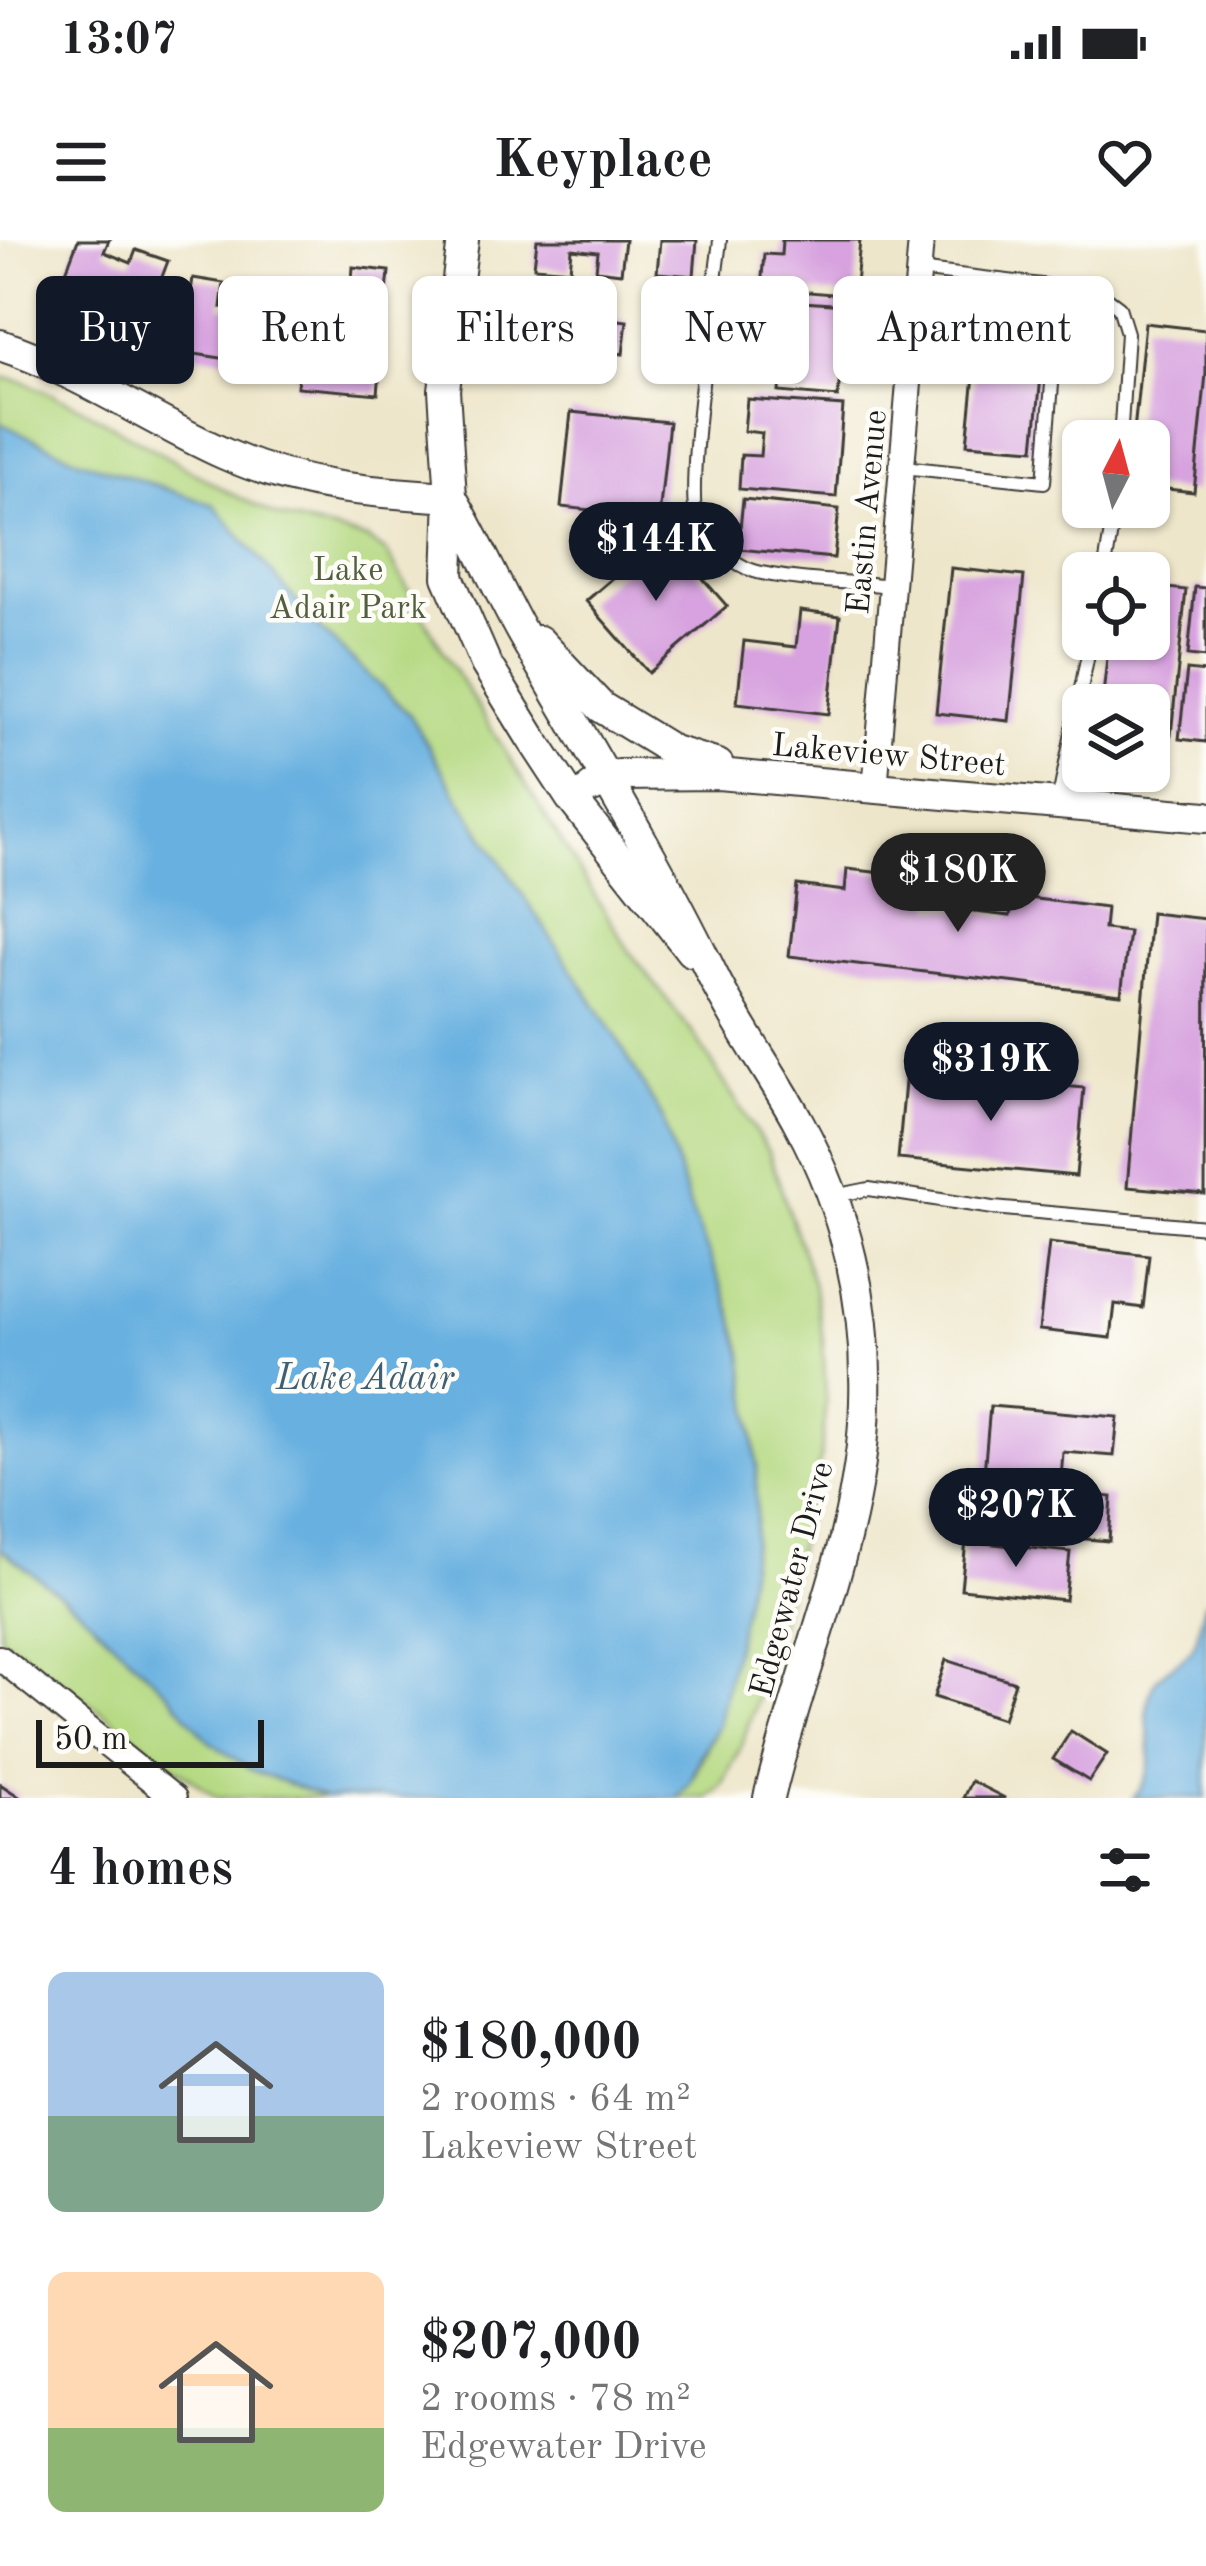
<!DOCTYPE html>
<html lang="en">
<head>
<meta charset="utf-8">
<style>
  :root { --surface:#fff; --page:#f6f6f6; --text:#202124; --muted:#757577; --accent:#111827 }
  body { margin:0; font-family:"Old Standard TT",serif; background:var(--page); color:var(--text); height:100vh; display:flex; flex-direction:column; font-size:45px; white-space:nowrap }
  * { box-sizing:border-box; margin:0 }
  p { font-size:39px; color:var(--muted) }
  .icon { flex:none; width:66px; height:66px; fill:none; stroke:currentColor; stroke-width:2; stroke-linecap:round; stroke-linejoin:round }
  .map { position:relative; height:1558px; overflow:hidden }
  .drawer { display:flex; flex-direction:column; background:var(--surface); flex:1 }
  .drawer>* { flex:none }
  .banner { position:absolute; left:36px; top:36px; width:1134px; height:108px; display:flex; gap:24px }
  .needle { width:78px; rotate:6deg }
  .buttons { position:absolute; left:1062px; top:180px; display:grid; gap:24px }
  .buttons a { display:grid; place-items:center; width:108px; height:108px; border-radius:18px; background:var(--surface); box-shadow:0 3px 9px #0004; font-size:60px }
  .scale { position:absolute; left:36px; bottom:30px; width:228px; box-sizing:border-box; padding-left:12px; border:6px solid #1c1c1c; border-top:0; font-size:33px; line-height:42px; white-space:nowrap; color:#1c1c1c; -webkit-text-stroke:9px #fdfcf7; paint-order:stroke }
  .price { position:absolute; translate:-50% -102px; padding:0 27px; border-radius:42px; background:var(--accent); color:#fff; font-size:39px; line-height:78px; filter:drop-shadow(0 3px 6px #0008) }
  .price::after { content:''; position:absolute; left:50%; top:72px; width:36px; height:27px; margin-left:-18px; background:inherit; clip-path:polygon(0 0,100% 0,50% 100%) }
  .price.selected { background:#222; color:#fff }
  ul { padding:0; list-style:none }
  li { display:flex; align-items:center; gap:36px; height:300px; padding:0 48px }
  li span { display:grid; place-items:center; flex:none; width:336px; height:240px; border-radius:18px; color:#555 }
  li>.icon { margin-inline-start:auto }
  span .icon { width:144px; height:144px; fill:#fffc; stroke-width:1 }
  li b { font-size:51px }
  h2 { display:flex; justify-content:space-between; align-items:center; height:144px; padding:0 48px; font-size:51px }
  .tag { padding:0 42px; border-radius:18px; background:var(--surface); box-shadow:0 3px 9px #0004; font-size:42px; line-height:108px }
  .tag.selected { background:var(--accent); color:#fff }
  .status { display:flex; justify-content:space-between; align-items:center; height:84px; padding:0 60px; background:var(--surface); direction:ltr }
  .status svg { height:33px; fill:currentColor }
  header { display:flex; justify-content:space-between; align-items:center; height:156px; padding:0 48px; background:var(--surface); font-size:54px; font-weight:700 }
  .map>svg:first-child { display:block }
  .green { fill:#b5d982; stroke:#687a4f; stroke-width:3 }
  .water { fill:#68b0e0; stroke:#42667e; stroke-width:3 }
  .building { fill:#d7a2df }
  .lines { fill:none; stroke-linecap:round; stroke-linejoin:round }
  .service-casing { stroke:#3c3a36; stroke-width:16 }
  .minor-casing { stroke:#3c3a36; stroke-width:28 }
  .tertiary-casing { stroke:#3c3a36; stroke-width:34 }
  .service { stroke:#fff; stroke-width:12 }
  .minor { stroke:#fff; stroke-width:24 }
  .tertiary { stroke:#fff; stroke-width:30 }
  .labels { text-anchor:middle; stroke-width:9; stroke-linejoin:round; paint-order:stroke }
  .street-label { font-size:33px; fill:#1c1c1c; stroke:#fdfcf7 }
  .park-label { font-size:33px; fill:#525e40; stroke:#fdfcf7 }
  .water-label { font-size:36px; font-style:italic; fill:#3e5f74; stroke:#fdfcf7 }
</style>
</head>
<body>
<div class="status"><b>13:07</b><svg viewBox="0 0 49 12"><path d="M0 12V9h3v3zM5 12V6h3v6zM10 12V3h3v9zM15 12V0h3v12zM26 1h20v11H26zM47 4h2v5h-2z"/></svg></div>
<header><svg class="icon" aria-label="menu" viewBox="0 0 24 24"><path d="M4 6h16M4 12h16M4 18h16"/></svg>Keyplace<svg class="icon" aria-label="heart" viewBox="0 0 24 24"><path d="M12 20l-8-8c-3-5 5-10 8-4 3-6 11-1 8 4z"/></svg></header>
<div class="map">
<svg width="1206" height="1558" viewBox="0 0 1206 1558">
  <rect width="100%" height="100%" fill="#fdfcf7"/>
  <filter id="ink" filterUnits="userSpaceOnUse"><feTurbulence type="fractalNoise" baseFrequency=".00833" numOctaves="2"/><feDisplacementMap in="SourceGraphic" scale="24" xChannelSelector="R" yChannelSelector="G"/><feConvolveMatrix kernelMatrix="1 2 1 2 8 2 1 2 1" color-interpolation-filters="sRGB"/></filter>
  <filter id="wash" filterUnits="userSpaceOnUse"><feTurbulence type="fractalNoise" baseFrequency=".004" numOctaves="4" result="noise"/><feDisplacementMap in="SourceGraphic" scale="48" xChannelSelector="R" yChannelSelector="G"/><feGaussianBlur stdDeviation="2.7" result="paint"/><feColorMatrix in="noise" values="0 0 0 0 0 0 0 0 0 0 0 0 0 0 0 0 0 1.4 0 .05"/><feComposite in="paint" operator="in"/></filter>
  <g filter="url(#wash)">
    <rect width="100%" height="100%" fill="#eee6ca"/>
    <g class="green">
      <polygon points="0,137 24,142 80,167 230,253 280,277 367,299 387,313 449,421 630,712 695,796 769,913 813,1043 823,1100 826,1158 821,1217 770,1419 741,1507 722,1545 708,1558 677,1558 690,1543 718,1485 756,1283 757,1224 743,1114 731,1069 691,970 662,877 615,795 459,558 410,475 321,390 80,220 0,183"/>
      <polygon points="0,1308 81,1371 167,1452 209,1501 251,1530 326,1558 217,1558 0,1396"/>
    </g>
    <g class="water">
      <polygon points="0,183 80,220 214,265 321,390 410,475 459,558 615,795 662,878 691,970 731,1069 743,1114 757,1225 756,1283 744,1365 718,1485 701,1514 690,1543 677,1558 326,1558 251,1530 209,1501 167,1452 81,1371 0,1308"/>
      <path d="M1206 1360V1558H1133C1170 1520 1133 1482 1154 1443 1162 1428 1187 1421 1194 1405 1201 1391 1199 1374 1206 1360Z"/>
    </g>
    <g id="blocks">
      <g class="building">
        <polygon points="78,0 109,0 104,12 131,23 136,10 168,21 146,79 60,47"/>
        <polygon points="537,0 625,0 621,33 596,30 598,12 572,9 570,30 534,27"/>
        <polygon points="660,0 697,0 694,36 657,33"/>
        <polygon points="782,0 860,0 855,56 761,48 764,14 781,15"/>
        <polygon points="353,27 389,31 378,154 297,147 303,80 324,82 325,66 350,68"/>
        <polygon points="193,38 224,43 221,67 279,76 272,126 182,112"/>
        <polygon points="556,45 613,52 610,79 627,81 623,114 609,112 606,139 549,133 553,98 567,100 570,72 554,70"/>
        <polygon points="982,57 1048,64 1034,209 967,204"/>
        <polygon points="787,61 846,65 838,157 779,152"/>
        <polygon points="1145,83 1206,90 1206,134 1194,252 1149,247 1149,201 1133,201"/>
        <polygon points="747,159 843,166 836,257 739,249 741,215 760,216 762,193 744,191"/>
        <polygon points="571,172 669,182 659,277 561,267"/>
        <polygon points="743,259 839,269 834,318 738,309"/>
        <polygon points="664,294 727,366 649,433 586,361"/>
        <polygon points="951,328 1024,336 1009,481 936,473"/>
        <polygon points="1149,346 1186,350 1171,495 1149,493 1149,465 1102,465 1109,399 1149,399"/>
        <polygon points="1195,347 1206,348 1206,417 1188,415"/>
        <polygon points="800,371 840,376 829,474 737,463 744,401 796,407"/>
        <polygon points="1187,430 1206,432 1206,502 1179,499"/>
        <polygon points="847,629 936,639 932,667 1010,676 1013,656 1106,668 1104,689 1129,692 1121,755 789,716 797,645 845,651"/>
        <polygon points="1151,673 1206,679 1205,954 1127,947"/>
        <polygon points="906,831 1084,848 1076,936 898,919"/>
        <polygon points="1049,1003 1149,1015 1143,1068 1115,1064 1111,1098 1039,1090"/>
        <polygon points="990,1166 1118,1177 1114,1216 1063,1212 1060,1252 1112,1257 1109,1301 979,1289"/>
        <polygon points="966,1301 1070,1312 1065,1360 961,1349"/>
        <polygon points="946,1420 1015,1442 1003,1479 934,1457"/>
        <polygon points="1071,1491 1107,1514 1089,1541 1053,1519"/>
        <polygon points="971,1541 1005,1558 963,1558"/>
        <polygon points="0,1544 21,1558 0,1558"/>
      </g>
    </g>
  </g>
  <g filter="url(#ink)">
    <use href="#blocks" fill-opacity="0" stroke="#3c3a36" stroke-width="3"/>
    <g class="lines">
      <g class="service-casing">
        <g id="service">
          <path d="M720 0C715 47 683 253 698 284 707 301 736 326 754 331 788 341 854 342 892 346"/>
          <polyline points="918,30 1099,52 1119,67 1127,93 1120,201"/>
          <polyline points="903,227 1044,242 1060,46"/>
          <polyline points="1104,333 1115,267"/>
          <polyline points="1058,563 1091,399"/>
          <polyline points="834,956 869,949 993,968 1206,987"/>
        </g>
      </g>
      <g class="minor-casing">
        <g id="minor">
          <polyline points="875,549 921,0"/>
          <polyline points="0,1418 174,1558"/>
        </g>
      </g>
      <g class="tertiary-casing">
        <g id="tertiary">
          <polyline points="463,0 444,150 451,257 448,337 486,424 531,497 571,558 691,711"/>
          <path d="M0 105C80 131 149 180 225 214 301 248 370 252 451 257"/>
          <path d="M451 257C477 301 497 348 522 393 587 506 655 617 712 734 737 786 772 833 799 883 846 969 868 1065 865 1162 862 1297 800 1427 769 1558"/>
          <polyline points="539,401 601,467 673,511 718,525"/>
          <polyline points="592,547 619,535 718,534 1206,577"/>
        </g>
      </g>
      <use href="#service" class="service"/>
      <use href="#minor" class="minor"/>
      <use href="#tertiary" class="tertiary"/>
    </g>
  </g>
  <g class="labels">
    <g class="street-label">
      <text transform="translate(865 272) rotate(-85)" y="12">Eastin Avenue</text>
      <text transform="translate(889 513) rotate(5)" y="12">Lakeview Street</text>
      <text transform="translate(790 1339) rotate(-75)" y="12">Edgewater Drive</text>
    </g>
    <g class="park-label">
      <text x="348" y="340">Lake<tspan x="348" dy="38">Adair Park</tspan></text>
    </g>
    <g class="water-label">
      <text x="365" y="1149">Lake Adair</text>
    </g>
  </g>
</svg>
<div class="buttons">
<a><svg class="needle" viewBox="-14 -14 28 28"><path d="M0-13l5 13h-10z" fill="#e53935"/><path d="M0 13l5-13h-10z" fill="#757577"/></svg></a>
<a><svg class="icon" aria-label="locate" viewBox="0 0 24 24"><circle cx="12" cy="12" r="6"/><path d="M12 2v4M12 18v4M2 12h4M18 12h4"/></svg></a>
<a><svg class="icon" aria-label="layers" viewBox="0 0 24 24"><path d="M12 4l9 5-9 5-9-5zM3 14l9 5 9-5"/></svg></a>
</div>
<div class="scale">50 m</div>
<b class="price" style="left:656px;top:364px">$144K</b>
<b class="price selected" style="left:958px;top:695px">$180K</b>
<b class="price" style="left:991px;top:884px">$319K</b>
<b class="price" style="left:1016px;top:1330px">$207K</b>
<div class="banner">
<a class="tag selected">Buy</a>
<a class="tag">Rent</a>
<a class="tag">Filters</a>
<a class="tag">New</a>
<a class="tag">Apartment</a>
</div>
</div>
<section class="drawer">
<h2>4 homes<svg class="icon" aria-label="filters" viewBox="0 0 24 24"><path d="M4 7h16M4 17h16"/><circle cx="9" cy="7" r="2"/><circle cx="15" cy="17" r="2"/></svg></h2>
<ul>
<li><span style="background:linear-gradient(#a9c7e8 60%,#7fa58c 0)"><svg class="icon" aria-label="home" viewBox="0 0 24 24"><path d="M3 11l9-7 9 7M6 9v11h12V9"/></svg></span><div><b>$180,000</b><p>2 rooms · 64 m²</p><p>Lakeview Street</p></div></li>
<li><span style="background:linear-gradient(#ffd9b3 65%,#8fb573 0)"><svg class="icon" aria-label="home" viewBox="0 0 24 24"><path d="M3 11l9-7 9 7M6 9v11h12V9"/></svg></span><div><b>$207,000</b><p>2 rooms · 78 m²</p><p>Edgewater Drive</p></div></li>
</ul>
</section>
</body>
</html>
